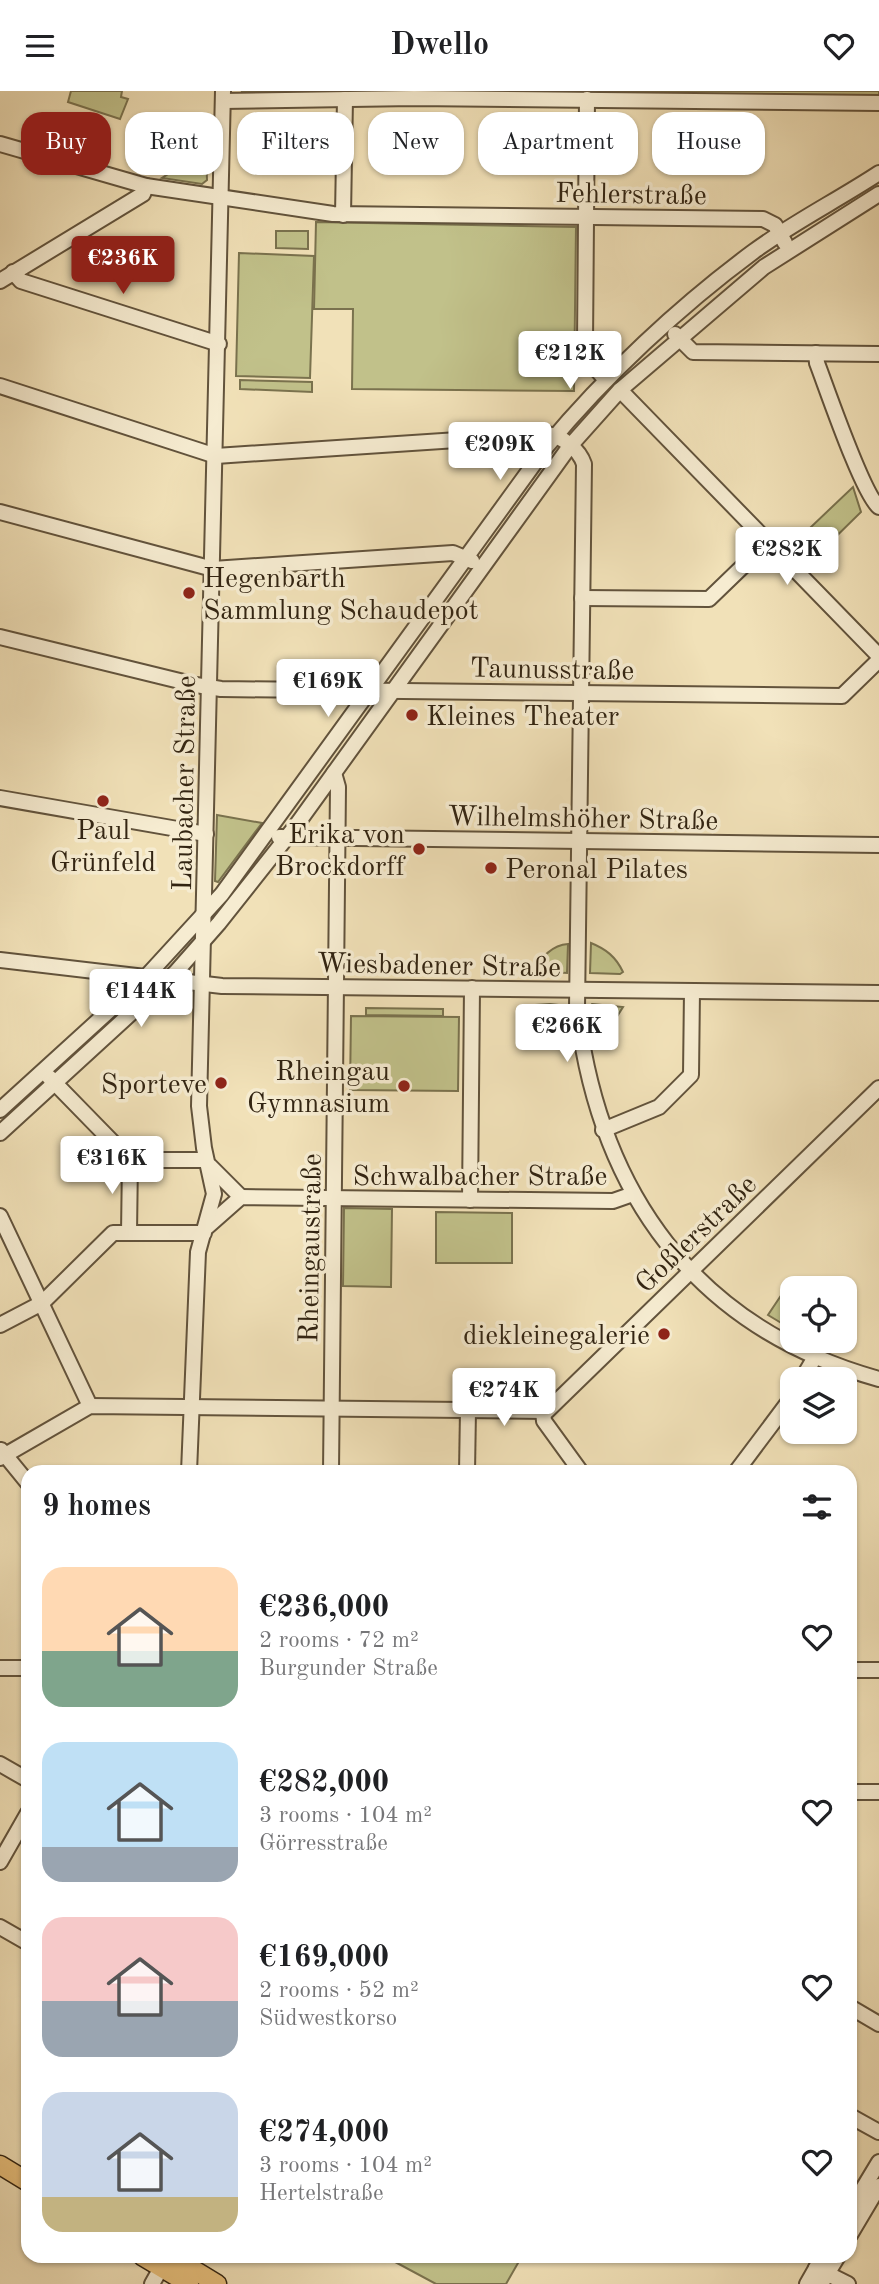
<!DOCTYPE html>
<html lang="en">
<head>
<meta charset="utf-8">
<style>
  :root { --surface:#fff; --page:#f2f2f2; --text:#202124; --muted:#757577; --accent:#8f2418 }
  body { margin:0; font-family:"Old Standard TT",serif; background:var(--page); color:var(--text); height:100vh; display:flex; flex-direction:column; font-size:26px; white-space:nowrap }
  * { box-sizing:border-box; margin:0 }
  p { font-size:23px; color:var(--muted) }
  .icon { flex:none; width:38px; height:38px; fill:none; stroke:currentColor; stroke-width:2; stroke-linecap:round; stroke-linejoin:round }
  .map { position:relative; flex:1; overflow:hidden }
  .sheet { position:absolute; left:21px; top:1374px; width:836px; height:798px; display:flex; flex-direction:column; background:var(--surface); border-radius:21px; box-shadow:0 2px 5px #0004 }
  .sheet>* { flex:none }
  .banner { position:absolute; left:21px; top:21px; width:838px; height:63px; display:flex; gap:14px }
  .buttons { position:absolute; left:780px; top:1185px; display:grid; gap:14px }
  .buttons a { display:grid; place-items:center; width:77px; height:77px; border-radius:14px; background:var(--surface); box-shadow:0 2px 5px #0004; font-size:35px }
  .price { position:absolute; translate:-50% -60px; padding:0 16px; border-radius:7px; background:#fff; color:#222; font-size:23px; line-height:46px; filter:drop-shadow(0 2px 4px #0008) }
  .price::after { content:''; position:absolute; left:50%; top:42px; width:21px; height:16px; margin-left:-10px; background:inherit; clip-path:polygon(0 0,100% 0,50% 100%) }
  .price.on { background:var(--accent); color:#fff }
  ul { padding:0; list-style:none }
  li { display:flex; align-items:center; gap:21px; height:175px; padding:0 21px }
  li span { display:grid; place-items:center; flex:none; width:196px; height:140px; border-radius:21px; color:#555 }
  li>.icon { margin-inline-start:auto }
  span .icon { width:84px; height:84px; fill:#fffc; stroke-width:1 }
  li b { font-size:30px }
  h2 { display:flex; justify-content:space-between; align-items:center; height:84px; padding:0 21px; font-size:30px }
  .pill { padding:0 24px; border-radius:21px; background:var(--surface); box-shadow:0 2px 5px #0004; font-size:24px; line-height:63px }
  .pill.on { background:var(--accent); color:#fff }
  header { display:flex; justify-content:space-between; align-items:center; height:91px; padding:0 21px; background:var(--surface); font-size:32px; font-weight:800 }
  .map>svg:first-child { display:block }
  .green { fill:#c1c18a; stroke:#7a724e; stroke-width:2 }
  .lines { fill:none; stroke-linecap:round; stroke-linejoin:round }
  .minor-casing { stroke:#62533c; stroke-width:18 }
  .major-casing { stroke:#322412; stroke-width:21 }
  .minor { stroke:#f6ecd1; stroke-width:14 }
  .major { stroke:#e8c07c; stroke-width:18 }
  .poi-dot { fill:#8f2418; stroke:#f6ecd1; stroke-width:2.5 }
  .labels { text-anchor:middle; stroke-width:7; stroke-linejoin:round; paint-order:stroke }
  .street-label { font-size:28px; fill:#322412; stroke:#f6ecd1 }
  .poi-label { font-size:28px; fill:#322412; stroke:#f6ecd1; text-anchor:end }
</style>
</head>
<body>
<header><svg class="icon" aria-label="menu" viewBox="0 0 24 24"><path d="M4 6h16M4 12h16M4 18h16"/></svg>Dwello<svg class="icon" aria-label="heart" viewBox="0 0 24 24"><path d="M12 20l-8-8c-3-5 5-10 8-4 3-6 11-1 8 4z"/></svg></header>
<div class="map">
<svg width="879" height="2193" viewBox="0 0 879 2193">
  <rect width="100%" height="100%" fill="#f1e1b8"/>
  <filter id="stains"><feTurbulence type="fractalNoise" baseFrequency=".00286" numOctaves="4"/><feColorMatrix values="0 0 0 0 .2 0 0 0 0 .09 0 0 0 0 .02 0 0 0 .5 -.17"/></filter>
  <radialGradient id="worn" r=".72"><stop offset=".6" stop-color="#630" stop-opacity="0"/><stop offset="1" stop-color="#630" stop-opacity=".3"/></radialGradient>
  <g class="green">
    <polygon points="71,0 122,0 121,6 128,8 120,28 68,11"/>
    <polygon points="242,0 879,0 879,7 241,4"/>
    <polygon points="206,59 207,89 202,93 162,87"/>
    <polygon points="316,131 576,136 574,300 352,298 353,218 314,218"/>
    <polygon points="276,140 308,140 308,158 276,157"/>
    <polygon points="239,162 314,165 310,287 236,285"/>
    <polygon points="240,289 312,291 312,301 240,298"/>
    <polygon points="853,396 861,421 807,474 790,456"/>
    <polygon points="217,724 262,732 218,791 215,790"/>
    <path d="M591 852C606 858 616 866 623 881L620 883 590 882Z"/>
    <path d="M568 853 567 882 536 880C540 866 553 854 568 853Z"/>
    <polygon points="550,913 567,915 571,946 554,940 537,923 536,914"/>
    <polygon points="592,913 623,916 611,935 591,944 587,919"/>
    <polygon points="366,917 443,918 443,925 366,924"/>
    <polygon points="351,925 459,926 458,1000 350,999"/>
    <polygon points="344,1117 392,1118 391,1196 343,1195"/>
    <polygon points="436,1121 512,1122 512,1172 436,1172"/>
    <polygon points="790,1191 796,1197 793,1197 793,1239 768,1224"/>
    <polygon points="384,2165 522,2165 506,2193 436,2193"/>
  </g>
  <g class="lines">
    <g class="minor-casing">
      <g id="minor">
        <polyline points="587,8 585,252 589,270 606,289"/>
        <polyline points="223,10 414,7 879,12"/>
        <polyline points="0,53 146,95 333,123 763,128 775,134 785,152"/>
        <polyline points="343,124 345,8"/>
        <polyline points="13,181 21,190 219,253"/>
        <polyline points="0,190 143,103 146,95"/>
        <polyline points="675,243 693,261 879,263"/>
        <path d="M816 262 817 272C827 298 863 404 879 416"/>
        <path d="M0 295 216 365 547 343C562 345 579 358 584 373L577 917C599 1102 695 1237 879 1288"/>
        <polyline points="620,299 879,565"/>
        <polyline points="0,421 213,478 453,462 472,470"/>
        <polyline points="582,507 709,508 768,451"/>
        <polyline points="0,546 196,594 221,598 842,605 879,569"/>
        <polyline points="0,707 206,743"/>
        <polyline points="279,746 879,754"/>
        <polyline points="0,869 222,895 879,902"/>
        <polyline points="49,986 130,1069"/>
        <path d="M0 1019 145 887 222 803 547 355C605 285 680 215 753 161 792 132 838 109 879 82"/>
        <polyline points="603,1039 659,1016 691,984 692,900"/>
        <polyline points="0,1042 175,882 219,832 295,736 570,355 620,299 764,176 879,103"/>
        <polyline points="210,1075 241,1106"/>
        <polyline points="470,1109 472,897"/>
        <polyline points="0,1125 90,1315"/>
        <polyline points="207,1136 241,1106 613,1110 633,1103"/>
        <polyline points="204,1142 129,1142 130,1069 206,1069"/>
        <polyline points="0,1234 42,1212 113,1142 129,1142"/>
        <polyline points="802,1288 815,1266"/>
        <polyline points="543,1320 544,1330 581,1381"/>
        <polyline points="1,1359 28,1392"/>
        <polyline points="0,1367 90,1315 547,1320 879,997"/>
        <polyline points="189,1381 198,1161 214,1103 204,1057 199,1015 223,0"/>
        <polyline points="331,1381 338,696 334,682"/>
        <polyline points="467,1381 468,1319"/>
        <polyline points="736,1381 793,1305"/>
        <polyline points="0,1577 28,1577"/>
        <polyline points="850,1579 879,1579"/>
        <polyline points="0,1673 28,1689"/>
        <polyline points="850,1701 879,1701"/>
        <polyline points="0,1771 28,1722"/>
        <polyline points="0,1836 28,1852"/>
        <polyline points="850,1916 879,1933"/>
        <polyline points="850,2025 879,2041"/>
        <polyline points="850,2119 879,2071"/>
        <polyline points="850,2144 879,2095"/>
        <polyline points="816,2177 848,2193"/>
        <polyline points="152,2193 165,2170"/>
        <polyline points="807,2193 823,2165"/>
        <polyline points="821,2193 838,2165"/>
      </g>
    </g>
    <g class="major-casing">
      <g id="major">
        <polyline points="0,2074 28,2091"/>
        <polyline points="142,2165 189,2193"/>
        <polyline points="171,2165 217,2193"/>
      </g>
    </g>
    <use href="#minor" class="minor"/>
    <use href="#major" class="major"/>
  </g>
  <g class="poi-dot">
    <circle cx="189" cy="502" r="7"/>
    <circle cx="412" cy="624" r="7"/>
    <circle cx="103" cy="710" r="7"/>
    <circle cx="419" cy="758" r="7"/>
    <circle cx="491" cy="777" r="7"/>
    <circle cx="221" cy="992" r="7"/>
    <circle cx="404" cy="995" r="7"/>
    <circle cx="664" cy="1243" r="7"/>
  </g>
  <g class="labels">
    <g class="street-label">
      <text transform="translate(631 102) rotate(1)" y="10">Fehlerstraße</text>
      <text transform="translate(552 577) rotate(1)" y="10">Taunusstraße</text>
      <text transform="translate(183 692) rotate(-89)" y="10">Laubacher Straße</text>
      <text transform="translate(583 726) rotate(1)" y="10">Wilhelmshöher Straße</text>
      <text transform="translate(439 873) rotate(1)" y="10">Wiesbadener Straße</text>
      <text x="480" y="1094">Schwalbacher Straße</text>
      <text transform="translate(695 1142) rotate(-44)" y="10">Goßlerstraße</text>
      <text transform="translate(309 1157) rotate(-89)" y="10">Rheingaustraße</text>
    </g>
    <g class="poi-label">
      <text x="203" y="496" text-anchor="start">Hegenbarth<tspan x="203" dy="32">Sammlung Schaudepot</tspan></text>
      <text x="426" y="634" text-anchor="start">Kleines Theater</text>
      <text x="103" y="748" text-anchor="middle">Paul<tspan x="103" dy="32">Grünfeld</tspan></text>
      <text x="405" y="752">Erika von<tspan x="405" dy="32">Brockdorff</tspan></text>
      <text x="505" y="787" text-anchor="start">Peronal Pilates</text>
      <text x="390" y="989">Rheingau<tspan x="390" dy="32">Gymnasium</tspan></text>
      <text x="207" y="1002">Sporteve</text>
      <text x="650" y="1253">diekleinegalerie</text>
    </g>
  </g>
  <rect width="100%" height="100%" filter="url(#stains)"/>
  <rect width="100%" height="100%" fill="url(#worn)"/>
</svg>
<div class="buttons">
<a><svg class="icon" aria-label="locate" viewBox="0 0 24 24"><circle cx="12" cy="12" r="6"/><path d="M12 2v4M12 18v4M2 12h4M18 12h4"/></svg></a>
<a><svg class="icon" aria-label="layers" viewBox="0 0 24 24"><path d="M12 4l9 5-9 5-9-5zM3 14l9 5 9-5"/></svg></a>
</div>
<b class="price on" style="left:123px;top:205px">€236K</b>
<b class="price" style="left:570px;top:300px">€212K</b>
<b class="price" style="left:500px;top:391px">€209K</b>
<b class="price" style="left:787px;top:496px">€282K</b>
<b class="price" style="left:328px;top:628px">€169K</b>
<b class="price" style="left:141px;top:938px">€144K</b>
<b class="price" style="left:567px;top:973px">€266K</b>
<b class="price" style="left:112px;top:1105px">€316K</b>
<b class="price" style="left:504px;top:1337px">€274K</b>
<div class="banner">
<a class="pill on">Buy</a>
<a class="pill">Rent</a>
<a class="pill">Filters</a>
<a class="pill">New</a>
<a class="pill">Apartment</a>
<a class="pill">House</a>
</div>
<section class="sheet">
<h2>9 homes<svg class="icon" aria-label="filters" viewBox="0 0 24 24"><path d="M4 7h16M4 17h16"/><circle cx="9" cy="7" r="2"/><circle cx="15" cy="17" r="2"/></svg></h2>
<ul>
<li><span style="background:linear-gradient(#ffd9b3 60%,#7fa58c 0)"><svg class="icon" aria-label="home" viewBox="0 0 24 24"><path d="M3 11l9-7 9 7M6 9v11h12V9"/></svg></span><div><b>€236,000</b><p>2 rooms · 72 m²</p><p>Burgunder Straße</p></div><svg class="icon" aria-label="heart" viewBox="0 0 24 24"><path d="M12 20l-8-8c-3-5 5-10 8-4 3-6 11-1 8 4z"/></svg></li>
<li><span style="background:linear-gradient(#bfe0f5 75%,#9aa5b1 0)"><svg class="icon" aria-label="home" viewBox="0 0 24 24"><path d="M3 11l9-7 9 7M6 9v11h12V9"/></svg></span><div><b>€282,000</b><p>3 rooms · 104 m²</p><p>Görresstraße</p></div><svg class="icon" aria-label="heart" viewBox="0 0 24 24"><path d="M12 20l-8-8c-3-5 5-10 8-4 3-6 11-1 8 4z"/></svg></li>
<li><span style="background:linear-gradient(#f6c9c9 60%,#9aa5b1 0)"><svg class="icon" aria-label="home" viewBox="0 0 24 24"><path d="M3 11l9-7 9 7M6 9v11h12V9"/></svg></span><div><b>€169,000</b><p>2 rooms · 52 m²</p><p>Südwestkorso</p></div><svg class="icon" aria-label="heart" viewBox="0 0 24 24"><path d="M12 20l-8-8c-3-5 5-10 8-4 3-6 11-1 8 4z"/></svg></li>
<li><span style="background:linear-gradient(#c9d6e8 75%,#c2b280 0)"><svg class="icon" aria-label="home" viewBox="0 0 24 24"><path d="M3 11l9-7 9 7M6 9v11h12V9"/></svg></span><div><b>€274,000</b><p>3 rooms · 104 m²</p><p>Hertelstraße</p></div><svg class="icon" aria-label="heart" viewBox="0 0 24 24"><path d="M12 20l-8-8c-3-5 5-10 8-4 3-6 11-1 8 4z"/></svg></li>
</ul>
</section>
</div>
</body>
</html>
